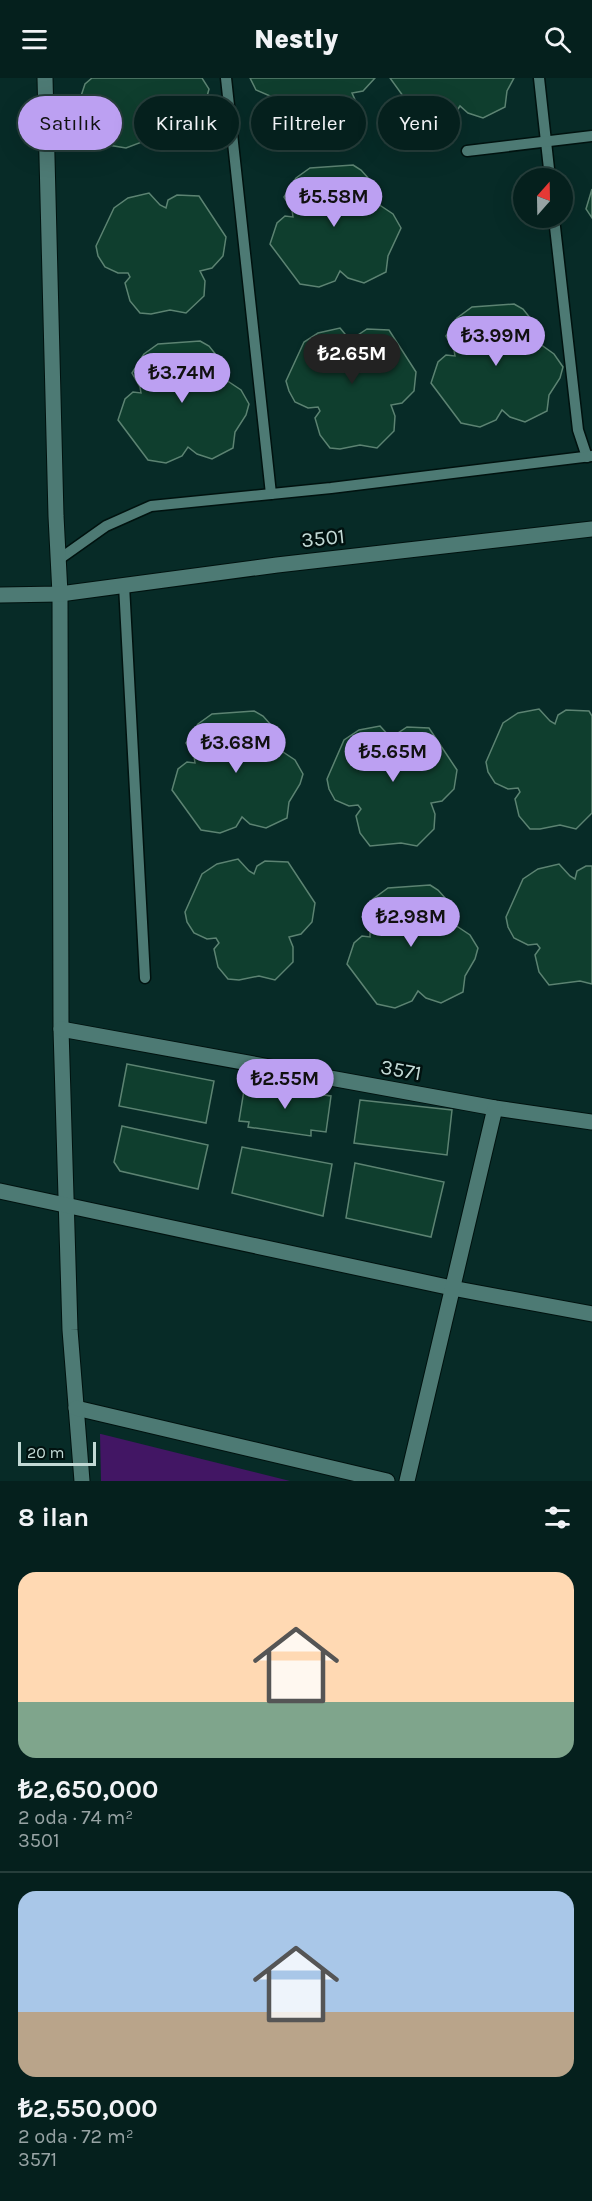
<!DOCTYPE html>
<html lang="tr">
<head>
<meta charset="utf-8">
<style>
  :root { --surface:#05201d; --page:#0e2826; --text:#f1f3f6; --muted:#97a3a4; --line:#263e3b; --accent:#bca0f2 }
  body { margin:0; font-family:Karla,sans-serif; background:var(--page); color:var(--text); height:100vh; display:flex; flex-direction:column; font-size:22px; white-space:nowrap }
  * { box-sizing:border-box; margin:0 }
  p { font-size:20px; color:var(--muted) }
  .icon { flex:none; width:33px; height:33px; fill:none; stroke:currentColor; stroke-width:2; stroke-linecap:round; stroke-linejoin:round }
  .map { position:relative; height:1403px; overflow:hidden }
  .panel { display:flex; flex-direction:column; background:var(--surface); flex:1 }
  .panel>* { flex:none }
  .hud { position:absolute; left:18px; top:18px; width:556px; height:54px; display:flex; gap:12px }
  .needle { width:39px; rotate:20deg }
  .tools { position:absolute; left:513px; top:90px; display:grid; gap:12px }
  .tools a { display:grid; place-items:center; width:60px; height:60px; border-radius:50%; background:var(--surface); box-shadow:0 6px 24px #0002,0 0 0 2px var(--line); font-size:30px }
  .scale { position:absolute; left:18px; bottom:15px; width:78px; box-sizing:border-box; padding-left:6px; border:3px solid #c2d9d5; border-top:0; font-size:16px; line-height:21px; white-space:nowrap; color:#c2d9d5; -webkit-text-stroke:4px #01110f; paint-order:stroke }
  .price { position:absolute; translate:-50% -51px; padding:0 14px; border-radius:21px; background:var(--accent); color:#111; font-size:20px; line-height:39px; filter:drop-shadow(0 2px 3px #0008) }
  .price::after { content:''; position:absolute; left:50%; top:36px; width:18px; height:14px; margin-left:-9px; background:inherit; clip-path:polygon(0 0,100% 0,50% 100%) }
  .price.active { background:#222; color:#fff }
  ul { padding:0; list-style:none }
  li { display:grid; align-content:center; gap:12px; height:318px; padding:0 18px }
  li+li { border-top:2px solid var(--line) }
  li span { display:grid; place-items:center; height:186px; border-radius:18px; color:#555 }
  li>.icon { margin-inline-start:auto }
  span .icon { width:108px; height:108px; fill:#fffc; stroke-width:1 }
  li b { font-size:26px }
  h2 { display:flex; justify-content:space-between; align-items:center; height:72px; padding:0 18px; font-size:26px }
  .pill { padding:0 21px; border-radius:27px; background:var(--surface); box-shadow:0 6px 24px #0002,0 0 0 2px var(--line); font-size:21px; line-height:54px }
  .pill.active { background:var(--accent); color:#111 }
  header { display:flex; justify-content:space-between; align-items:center; height:78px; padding:0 18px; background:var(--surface); font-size:27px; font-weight:800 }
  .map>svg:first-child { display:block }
  .green { fill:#421664 }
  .building { fill:#0f3e2e; stroke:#5c8372; stroke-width:1.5 }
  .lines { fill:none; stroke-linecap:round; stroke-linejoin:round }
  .lane-casing { stroke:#00120f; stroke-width:13 }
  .street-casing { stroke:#00120f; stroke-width:17 }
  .lane { stroke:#4d7a74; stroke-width:10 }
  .street { stroke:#4d7a74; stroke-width:15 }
  .labels { text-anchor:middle; stroke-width:5; stroke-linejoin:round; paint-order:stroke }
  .street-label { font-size:21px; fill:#c2d9d5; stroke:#01110f }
</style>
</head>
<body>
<header><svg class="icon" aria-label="menu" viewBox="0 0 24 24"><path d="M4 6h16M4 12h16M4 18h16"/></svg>Nestly<svg class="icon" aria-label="search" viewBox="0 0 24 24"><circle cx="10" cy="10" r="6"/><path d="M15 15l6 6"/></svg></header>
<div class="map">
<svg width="592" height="1403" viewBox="0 0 592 1403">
  <rect width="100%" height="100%" fill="#072b27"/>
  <polygon class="green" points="100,1356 101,1356 290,1403 101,1403"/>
  <g class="building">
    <polygon points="92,0 202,0 209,11 206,22 195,39 193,55 172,66 157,61 148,54 142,64 126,70 108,67 78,27 85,6"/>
    <polygon points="250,0 375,0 363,13 352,15 357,26 356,41 338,58 322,55 302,59 291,58 281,45 277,28 282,22 280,17 270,18 256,12"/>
    <polygon points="390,0 514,0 507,13 505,29 483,40 468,35 460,28 454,37 438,44 419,40"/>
    <polygon points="353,87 361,92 370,102 371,116 367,125 370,129 378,126 393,136 401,150 388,178 386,194 364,205 348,200 340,193 335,203 319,209 300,206 270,166 277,145 285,138 293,139 292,132 284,119 296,100 310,90"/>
    <polygon points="592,111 592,140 586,131"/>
    <polygon points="149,115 160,127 166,130 168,122 177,117 199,118 226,159 223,178 212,190 200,193 205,203 204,218 186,235 170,232 151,236 140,235 130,223 125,205 130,199 128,195 118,195 105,189 98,178 96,168 114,130 128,120"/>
    <polygon points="514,226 523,231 531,241 532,256 528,264 531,268 540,266 554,276 563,289 560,300 549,317 547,333 525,344 510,339 502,332 496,342 480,349 461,345 431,305 438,284 446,277 455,278 454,272 446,258 457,240 472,229"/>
    <polygon points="340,250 350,262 355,265 358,257 367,251 389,252 416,294 414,313 402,325 391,327 395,338 394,353 377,370 360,367 340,371 330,370 320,357 315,340 320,333 318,329 308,330 295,324 289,313 286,303 304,264 318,255"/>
    <polygon points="200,263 209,268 217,278 219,293 215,301 218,305 226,302 241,312 249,326 246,337 235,354 233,370 212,381 197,376 188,369 182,378 166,385 148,382 118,342 125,321 133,314 141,315 140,309 132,295 144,276 158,266"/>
    <polygon points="539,631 550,643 555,646 558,637 566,632 589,633 592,638 592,735 576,751 560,747 540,751 530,751 519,738 515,721 520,714 518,710 508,711 495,705 488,694 486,684 503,645 518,635"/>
    <polygon points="254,633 263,638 272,648 273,662 268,671 272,675 280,672 295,682 303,696 300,706 289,724 287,740 266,750 250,746 242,739 236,749 220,755 201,752 172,712 178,691 187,684 195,685 194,678 186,665 198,646 212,636"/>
    <polygon points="380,648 391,660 396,663 398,655 407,649 429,650 457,692 454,711 442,723 431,725 435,736 434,751 417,768 401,765 370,768 360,755 356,738 361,731 358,727 349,728 335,722 329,711 327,701 344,662 359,652"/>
    <polygon points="238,781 249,793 254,796 257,788 265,783 288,784 315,825 312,844 301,856 289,859 293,869 293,884 275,902 259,898 239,902 228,901 218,889 214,871 219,865 216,860 207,861 194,855 187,844 185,834 202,796 217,786"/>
    <polygon points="559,786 570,798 575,801 577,793 586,788 592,788 592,906 580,903 549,907 539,894 535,877 540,870 537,866 528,867 514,860 508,849 506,839 523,801 538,791"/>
    <polygon points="430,807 438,812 447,822 448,837 444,845 447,849 455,847 470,857 478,870 475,881 465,898 463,914 441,925 426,920 418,913 412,923 395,930 377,926 347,886 354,865 362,858 370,859 370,853 362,839 373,821 388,810"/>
    <polygon points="127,986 214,1003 206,1045 119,1028"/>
    <polygon points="245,1006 331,1018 326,1054 311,1052 311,1058 248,1049 249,1044 239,1043"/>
    <polygon points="360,1022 452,1032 447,1077 354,1065"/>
    <polygon points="122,1048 208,1067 198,1111 120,1093 114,1084"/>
    <polygon points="242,1069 332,1086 323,1138 232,1115"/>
    <polygon points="355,1085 444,1104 431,1159 346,1140"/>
  </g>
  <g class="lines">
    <g class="lane-casing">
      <g id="lane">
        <polyline points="226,0 271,416"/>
        <polyline points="539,0 550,100"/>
        <polyline points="467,73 592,58"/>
        <polyline points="554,140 578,352 587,379"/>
        <polyline points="58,482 106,448 151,428 331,410 592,378"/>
        <polyline points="124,507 145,900"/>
      </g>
    </g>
    <g class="street-casing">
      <g id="street">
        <polyline points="45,0 56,438 60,516 61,951 70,1252 82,1403"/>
        <polyline points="0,517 60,516 277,487 592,451"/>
        <polyline points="61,951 495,1030 592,1044"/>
        <polyline points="0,1113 452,1210 592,1236"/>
        <polyline points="76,1330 387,1403"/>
        <polyline points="407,1403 495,1030"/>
      </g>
    </g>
    <use href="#lane" class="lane"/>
    <use href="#street" class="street"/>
  </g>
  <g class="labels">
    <g class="street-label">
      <text transform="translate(323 460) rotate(-6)" y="7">3501</text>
      <text transform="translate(401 992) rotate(10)" y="7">3571</text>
    </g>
  </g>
</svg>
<div class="tools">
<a><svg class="needle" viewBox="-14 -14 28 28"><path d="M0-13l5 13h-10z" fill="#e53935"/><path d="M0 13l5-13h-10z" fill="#97a3a4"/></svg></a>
</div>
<div class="scale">20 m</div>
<b class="price" style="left:334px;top:150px">₺5.58M</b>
<b class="price" style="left:496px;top:289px">₺3.99M</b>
<b class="price active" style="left:352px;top:307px">₺2.65M</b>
<b class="price" style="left:182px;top:326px">₺3.74M</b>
<b class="price" style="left:236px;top:696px">₺3.68M</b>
<b class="price" style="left:393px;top:705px">₺5.65M</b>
<b class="price" style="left:411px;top:870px">₺2.98M</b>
<b class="price" style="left:285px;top:1032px">₺2.55M</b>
<div class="hud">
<a class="pill active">Satılık</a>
<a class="pill">Kiralık</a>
<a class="pill">Filtreler</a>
<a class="pill">Yeni</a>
</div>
</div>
<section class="panel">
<h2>8 ilan<svg class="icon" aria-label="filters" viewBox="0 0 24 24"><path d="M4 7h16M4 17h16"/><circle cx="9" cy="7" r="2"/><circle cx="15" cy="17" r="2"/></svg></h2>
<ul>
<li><span style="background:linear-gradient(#ffd9b3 70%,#7fa58c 0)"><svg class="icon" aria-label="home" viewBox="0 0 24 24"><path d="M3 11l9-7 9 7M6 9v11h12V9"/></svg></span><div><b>₺2,650,000</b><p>2 oda · 74 m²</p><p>3501</p></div></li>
<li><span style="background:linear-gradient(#a9c7e8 65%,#b9a48a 0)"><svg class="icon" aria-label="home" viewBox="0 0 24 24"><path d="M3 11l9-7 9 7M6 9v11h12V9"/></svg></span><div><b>₺2,550,000</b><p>2 oda · 72 m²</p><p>3571</p></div></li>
</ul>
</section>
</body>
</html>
